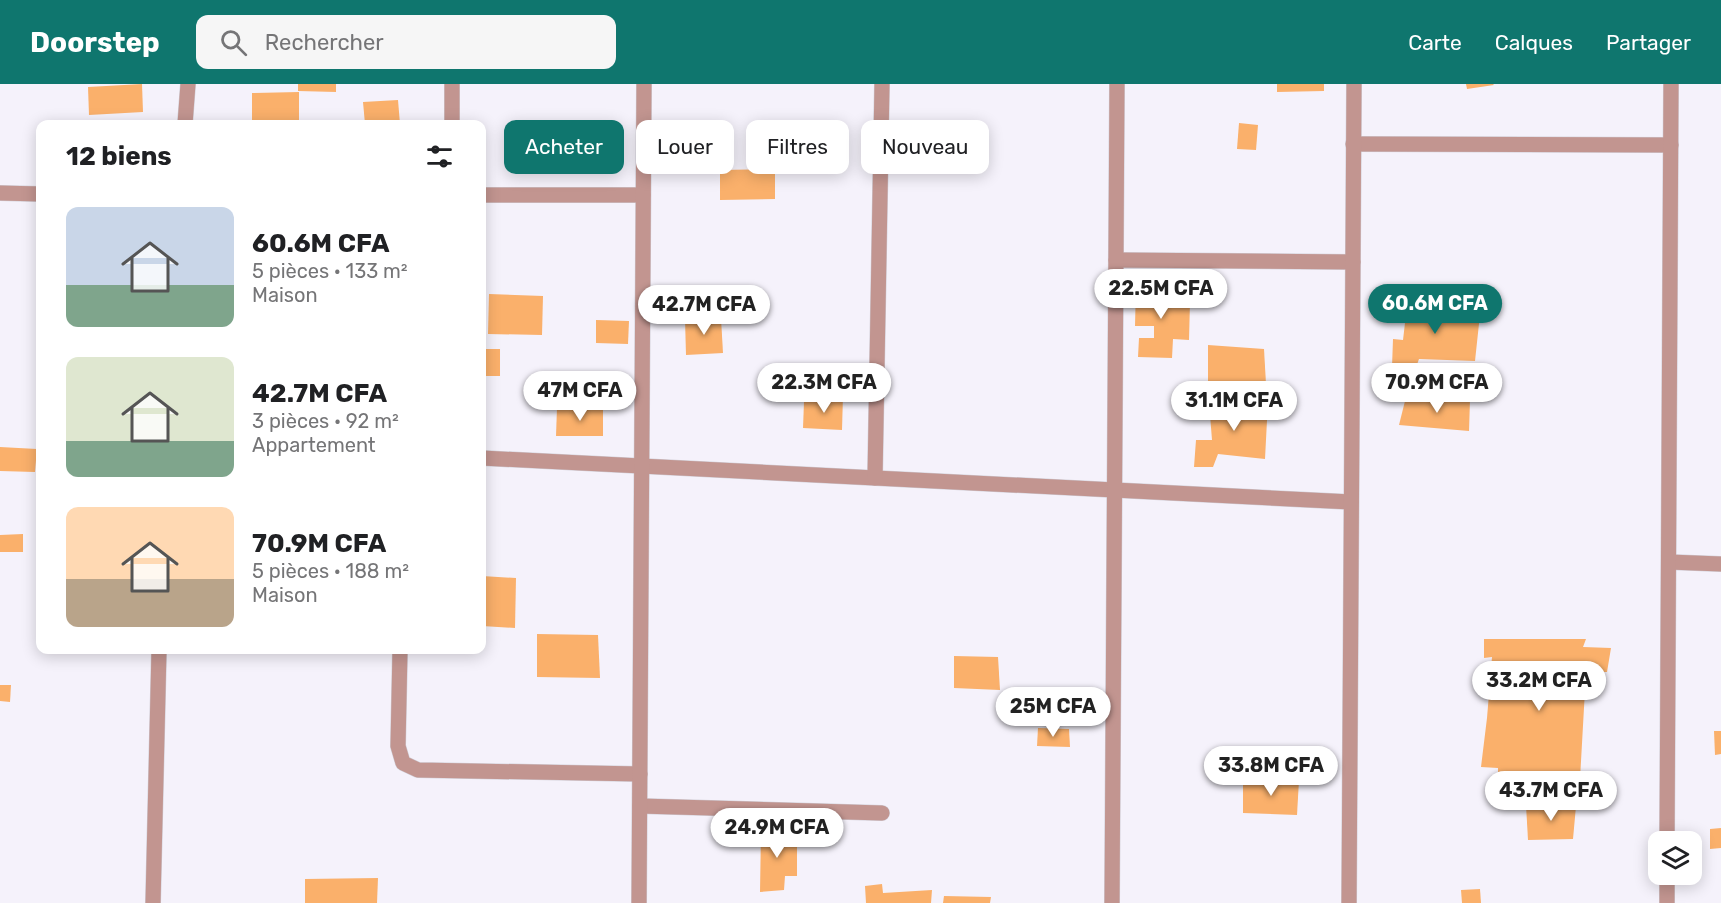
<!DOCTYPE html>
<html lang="fr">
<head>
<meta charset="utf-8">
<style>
  :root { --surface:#fff; --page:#f6f6f6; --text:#202124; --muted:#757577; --accent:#0f766e }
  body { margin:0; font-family:Rubik,sans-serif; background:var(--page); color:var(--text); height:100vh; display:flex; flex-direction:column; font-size:22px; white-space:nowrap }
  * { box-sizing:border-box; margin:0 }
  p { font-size:20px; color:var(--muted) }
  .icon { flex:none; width:33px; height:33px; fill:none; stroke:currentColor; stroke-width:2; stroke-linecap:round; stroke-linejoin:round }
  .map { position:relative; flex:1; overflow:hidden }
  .details { position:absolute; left:36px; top:36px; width:450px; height:534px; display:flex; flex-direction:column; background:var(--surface); border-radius:12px; box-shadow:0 3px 15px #0003 }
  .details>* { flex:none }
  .banner { position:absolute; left:504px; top:36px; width:570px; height:54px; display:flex; gap:12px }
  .buttons { position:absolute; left:1648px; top:747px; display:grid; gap:12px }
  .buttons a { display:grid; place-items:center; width:54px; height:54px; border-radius:12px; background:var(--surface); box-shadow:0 3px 15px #0003; font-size:30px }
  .price { position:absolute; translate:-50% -51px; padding:0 14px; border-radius:21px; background:#fff; color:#222; font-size:20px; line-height:39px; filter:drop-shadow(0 2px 3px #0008) }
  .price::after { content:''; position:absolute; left:50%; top:36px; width:18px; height:14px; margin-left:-9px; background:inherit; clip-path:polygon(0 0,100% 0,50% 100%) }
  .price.selected { background:var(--accent); color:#fff }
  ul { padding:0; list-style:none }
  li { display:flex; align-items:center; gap:18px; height:150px; padding:0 30px }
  li span { display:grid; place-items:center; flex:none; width:168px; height:120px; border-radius:12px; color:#555 }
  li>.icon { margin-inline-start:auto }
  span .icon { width:72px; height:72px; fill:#fffc; stroke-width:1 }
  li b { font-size:26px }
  h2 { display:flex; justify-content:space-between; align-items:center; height:72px; padding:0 30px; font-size:26px }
  .pill { padding:0 21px; border-radius:12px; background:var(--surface); box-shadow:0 3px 15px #0003; font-size:21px; line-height:54px }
  .pill.selected { background:var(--accent); color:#fff }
  header { display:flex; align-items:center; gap:36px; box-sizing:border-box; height:84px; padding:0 30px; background:var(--accent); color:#fff }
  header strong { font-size:28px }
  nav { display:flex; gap:33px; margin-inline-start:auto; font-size:21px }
  .search { width:420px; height:54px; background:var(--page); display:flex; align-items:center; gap:15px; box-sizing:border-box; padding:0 21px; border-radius:12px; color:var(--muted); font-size:22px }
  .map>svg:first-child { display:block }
  .building { fill:#fab06b }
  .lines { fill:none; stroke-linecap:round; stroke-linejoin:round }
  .minor-casing { stroke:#d0cdd5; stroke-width:16 }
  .minor { stroke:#c29590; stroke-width:15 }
</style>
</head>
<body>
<header>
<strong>Doorstep</strong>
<div class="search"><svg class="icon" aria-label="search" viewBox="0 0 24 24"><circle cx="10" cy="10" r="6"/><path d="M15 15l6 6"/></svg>Rechercher</div>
<nav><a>Carte</a><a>Calques</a><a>Partager</a></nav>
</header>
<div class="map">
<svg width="1721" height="819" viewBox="0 0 1721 819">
  <rect width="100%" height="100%" fill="#f5f2fb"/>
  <g class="building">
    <polygon points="142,0 143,28 89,31 88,3"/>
    <polygon points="298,0 336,0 336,8 298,7"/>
    <polygon points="1277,0 1324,0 1324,7 1277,8"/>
    <polygon points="1466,0 1493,0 1494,1 1467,5"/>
    <polygon points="299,8 299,38 252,38 252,9"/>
    <polygon points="398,16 400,40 365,40 363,18"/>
    <polygon points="1239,39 1258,41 1256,66 1237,65"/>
    <polygon points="730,54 730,74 695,75 695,55"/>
    <polygon points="775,85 775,115 720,116 720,86"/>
    <polygon points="1136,201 1173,201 1173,217 1190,218 1189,256 1173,255 1172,274 1138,273 1139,254 1154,254 1154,242 1135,242"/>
    <polygon points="489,210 543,212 542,251 488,250"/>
    <polygon points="1481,221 1475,277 1419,275 1414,289 1392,283 1393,255 1403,256 1405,239 1388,238 1391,224"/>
    <polygon points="721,234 723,269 686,271 685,235"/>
    <polygon points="596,236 629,237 628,260 596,259"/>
    <polygon points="1208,261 1264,265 1266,300 1208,297"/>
    <rect x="482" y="265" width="18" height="27"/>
    <polygon points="843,311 842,346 803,344 804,318"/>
    <polygon points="1470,315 1469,347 1399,341 1405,317"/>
    <polygon points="1268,317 1265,375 1218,370 1213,383 1194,383 1196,356 1212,356 1209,318"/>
    <polygon points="557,324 603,325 603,352 556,352"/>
    <polygon points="0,363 37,365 35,388 0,387"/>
    <polygon points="23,450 23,468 0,468 0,451"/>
    <polygon points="482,492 516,494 515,544 482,542"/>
    <polygon points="537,550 598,551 600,594 537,593"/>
    <polygon points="1484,555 1586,555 1583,563 1611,564 1607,588 1586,588 1579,713 1518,713 1517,694 1498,693 1498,684 1481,683 1487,634 1492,573 1484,574"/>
    <polygon points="954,572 998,573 1000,606 954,604"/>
    <polygon points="0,601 11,601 10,618 0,617"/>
    <polygon points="1038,644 1069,645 1070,663 1037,662"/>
    <polygon points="1714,647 1721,647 1721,670 1715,671"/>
    <polygon points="1243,696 1299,696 1297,731 1243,729"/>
    <polygon points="1526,721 1576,722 1573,755 1528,756"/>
    <polygon points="1721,744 1721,764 1710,765 1710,745"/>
    <polygon points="761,746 797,748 797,792 785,792 784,806 760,808"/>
    <polygon points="378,794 377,819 305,819 305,795"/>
    <polygon points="882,800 883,809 932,806 931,819 866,819 865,802"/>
    <polygon points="1480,805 1481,819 1462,819 1461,806"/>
    <polygon points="944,812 991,813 990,819 943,819"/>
  </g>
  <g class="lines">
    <g class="minor-casing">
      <g id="minor">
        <polyline points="185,40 188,0"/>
        <polyline points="452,40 452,0"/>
        <polyline points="1353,60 1671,61"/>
        <polyline points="0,109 40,110"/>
        <polyline points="482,111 643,111"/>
        <polyline points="1116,176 1353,178"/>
        <polyline points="482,374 1351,418"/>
        <polyline points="875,394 882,0"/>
        <polyline points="1669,478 1721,480"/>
        <polyline points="400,566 398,662 403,679 418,686 640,690"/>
        <polyline points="640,722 882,729"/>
        <polyline points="1667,758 1671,0"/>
        <polyline points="153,819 159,566"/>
        <polyline points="639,819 644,0"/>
        <polyline points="1112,819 1117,0"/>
        <polyline points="1349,819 1354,0"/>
        <polyline points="1667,819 1667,790"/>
      </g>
    </g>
    <use href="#minor" class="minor"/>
  </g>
</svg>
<div class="buttons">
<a><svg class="icon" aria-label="layers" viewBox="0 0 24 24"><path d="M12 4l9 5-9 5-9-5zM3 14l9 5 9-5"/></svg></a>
</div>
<b class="price" style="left:1161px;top:236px">22.5M CFA</b>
<b class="price selected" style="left:1435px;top:251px">60.6M CFA</b>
<b class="price" style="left:704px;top:252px">42.7M CFA</b>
<b class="price" style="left:824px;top:330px">22.3M CFA</b>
<b class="price" style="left:1437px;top:330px">70.9M CFA</b>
<b class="price" style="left:580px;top:338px">47M CFA</b>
<b class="price" style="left:1234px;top:348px">31.1M CFA</b>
<b class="price" style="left:1539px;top:628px">33.2M CFA</b>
<b class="price" style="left:1053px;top:654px">25M CFA</b>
<b class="price" style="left:1271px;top:713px">33.8M CFA</b>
<b class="price" style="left:1551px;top:738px">43.7M CFA</b>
<b class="price" style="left:777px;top:775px">24.9M CFA</b>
<div class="banner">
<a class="pill selected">Acheter</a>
<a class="pill">Louer</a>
<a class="pill">Filtres</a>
<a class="pill">Nouveau</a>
</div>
<section class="details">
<h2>12 biens<svg class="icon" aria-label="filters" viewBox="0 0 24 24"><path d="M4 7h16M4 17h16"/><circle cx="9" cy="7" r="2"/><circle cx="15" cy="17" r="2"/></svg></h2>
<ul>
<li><span style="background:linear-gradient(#c9d6e8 65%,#7fa58c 0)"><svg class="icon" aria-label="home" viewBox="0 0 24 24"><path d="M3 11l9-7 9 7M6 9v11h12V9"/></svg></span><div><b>60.6M CFA</b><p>5 pièces · 133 m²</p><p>Maison</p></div></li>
<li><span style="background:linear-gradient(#dfe7d0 70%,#7fa58c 0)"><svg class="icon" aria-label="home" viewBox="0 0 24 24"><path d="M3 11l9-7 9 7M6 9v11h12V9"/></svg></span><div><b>42.7M CFA</b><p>3 pièces · 92 m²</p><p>Appartement</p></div></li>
<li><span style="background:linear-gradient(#ffd9b3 60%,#b9a48a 0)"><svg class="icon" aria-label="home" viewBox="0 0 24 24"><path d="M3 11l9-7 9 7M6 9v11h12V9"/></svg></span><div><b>70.9M CFA</b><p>5 pièces · 188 m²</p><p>Maison</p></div></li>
</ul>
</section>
</div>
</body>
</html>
